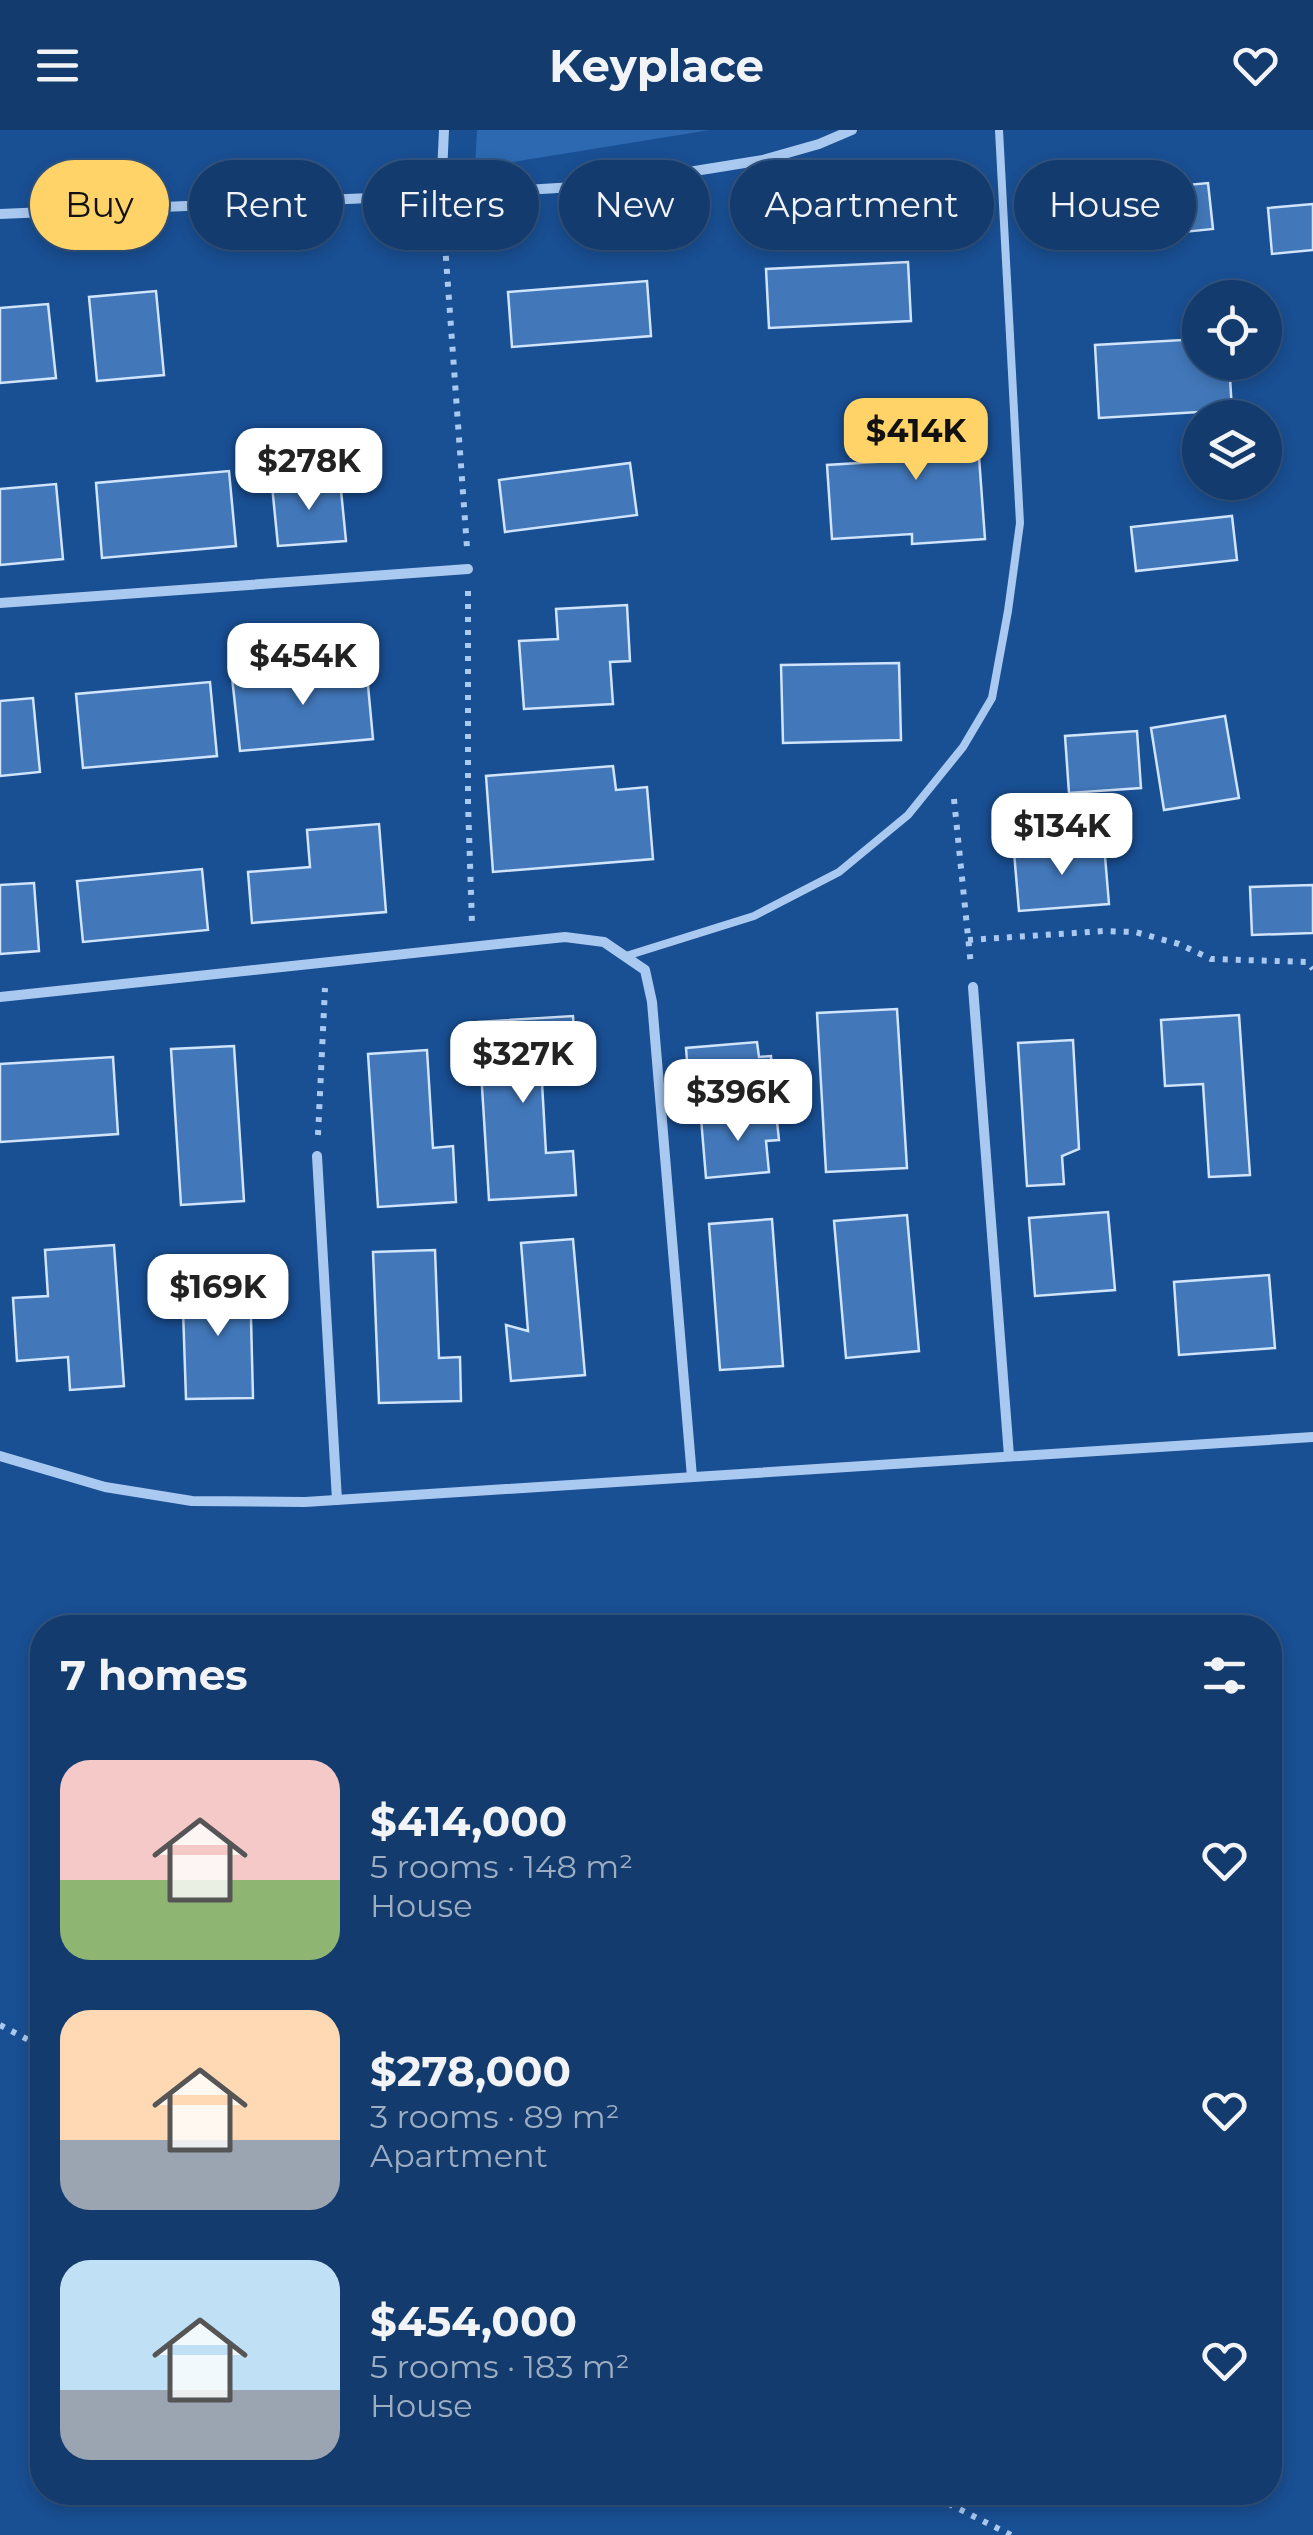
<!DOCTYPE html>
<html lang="en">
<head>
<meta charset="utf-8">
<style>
  :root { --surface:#133b6e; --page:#204676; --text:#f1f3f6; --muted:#9dadc2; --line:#325581; --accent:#ffd368 }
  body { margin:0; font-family:Montserrat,sans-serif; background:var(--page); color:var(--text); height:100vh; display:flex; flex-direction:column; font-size:38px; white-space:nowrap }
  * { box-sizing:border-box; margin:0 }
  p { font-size:32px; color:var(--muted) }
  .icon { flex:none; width:55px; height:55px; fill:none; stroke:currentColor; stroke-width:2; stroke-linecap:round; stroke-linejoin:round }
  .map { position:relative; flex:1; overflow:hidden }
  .sheet { position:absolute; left:30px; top:1485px; width:1252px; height:890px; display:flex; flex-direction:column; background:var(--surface); border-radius:40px; box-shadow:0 5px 15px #0003,0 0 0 2px var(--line) }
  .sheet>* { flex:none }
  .banner { position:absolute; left:30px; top:30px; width:1255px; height:90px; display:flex; gap:20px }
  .controls { position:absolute; left:1182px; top:150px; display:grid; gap:20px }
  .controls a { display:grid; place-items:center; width:100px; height:100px; border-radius:50%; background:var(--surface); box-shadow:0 5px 15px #0003,0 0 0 2px var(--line); font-size:50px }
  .price { position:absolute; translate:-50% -85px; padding:0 22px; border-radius:20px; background:#fff; color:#222; font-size:32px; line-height:65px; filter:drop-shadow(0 2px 5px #0008) }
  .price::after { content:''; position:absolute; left:50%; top:60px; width:30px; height:22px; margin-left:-15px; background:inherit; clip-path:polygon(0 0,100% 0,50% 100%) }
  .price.current { background:var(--accent); color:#111 }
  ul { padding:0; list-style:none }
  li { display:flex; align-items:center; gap:30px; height:250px; padding:0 30px }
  li span { display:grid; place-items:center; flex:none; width:280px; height:200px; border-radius:30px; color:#555 }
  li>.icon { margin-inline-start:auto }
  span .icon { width:120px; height:120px; fill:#fffc; stroke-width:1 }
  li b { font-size:42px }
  h2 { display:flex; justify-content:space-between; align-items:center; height:120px; padding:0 30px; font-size:42px }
  .pill { padding:0 35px; border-radius:45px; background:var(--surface); box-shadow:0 5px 15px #0003,0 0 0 2px var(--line); font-size:35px; line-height:90px }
  .pill.current { background:var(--accent); color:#111 }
  header { display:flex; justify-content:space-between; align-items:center; height:130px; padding:0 30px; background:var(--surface); font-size:45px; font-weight:700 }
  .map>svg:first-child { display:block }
  .green { fill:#2c69b1 }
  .building { fill:#4278ba; stroke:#d0e4fb; stroke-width:2.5 }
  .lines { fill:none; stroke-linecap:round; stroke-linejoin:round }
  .path { stroke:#aac9f0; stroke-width:6; stroke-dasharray:5 8; stroke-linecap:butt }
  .service { stroke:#aac9f0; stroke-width:8 }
  .minor { stroke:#aac9f0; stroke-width:10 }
</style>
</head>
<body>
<header><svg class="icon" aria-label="menu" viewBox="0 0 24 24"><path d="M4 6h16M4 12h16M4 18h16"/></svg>Keyplace<svg class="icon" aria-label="heart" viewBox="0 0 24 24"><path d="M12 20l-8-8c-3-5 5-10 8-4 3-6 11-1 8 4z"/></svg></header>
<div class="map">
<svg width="1313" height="2405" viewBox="0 0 1313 2405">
  <rect width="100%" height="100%" fill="#194f93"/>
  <polygon class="green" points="477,0 710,0 475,38"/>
  <g class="building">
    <polygon points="1208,53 1213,99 1106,110 1102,63"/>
    <polygon points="1313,74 1313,120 1272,124 1268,78"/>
    <polygon points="908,132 911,191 769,198 766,139"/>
    <polygon points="647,151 651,206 512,217 508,162"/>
    <polygon points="156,161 164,245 97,251 89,167"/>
    <polygon points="48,174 56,248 0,253 0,178"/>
    <polygon points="1200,209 1200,232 1229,232 1232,280 1099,288 1095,215"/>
    <polygon points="975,272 985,409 912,414 912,404 832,409 827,335 907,330 903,276"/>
    <polygon points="630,333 637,385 505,402 499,350"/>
    <polygon points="229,341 236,416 102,428 96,353"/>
    <polygon points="340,350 346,411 278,416 272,355"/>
    <polygon points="56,354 63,429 0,435 0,359"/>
    <polygon points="1232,386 1237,430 1136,441 1131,397"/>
    <polygon points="627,475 630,531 610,532 613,574 524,579 519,511 558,509 556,479"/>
    <polygon points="899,533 901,610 783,613 781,535"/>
    <polygon points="366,534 373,609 240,621 232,547"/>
    <polygon points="210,552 217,626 83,638 76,564"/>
    <polygon points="33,568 40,642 0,646 0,571"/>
    <polygon points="1225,586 1239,668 1164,680 1151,598"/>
    <polygon points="1137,601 1141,658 1069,663 1065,606"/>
    <polygon points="613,636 616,660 647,657 653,729 493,742 486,646"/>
    <polygon points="379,694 386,782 252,793 248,742 310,737 307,700"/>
    <polygon points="1104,714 1109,774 1019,781 1014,722"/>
    <polygon points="202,739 208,800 83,812 77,751"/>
    <polygon points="34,753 39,821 0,824 0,755"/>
    <polygon points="1313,755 1313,803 1252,805 1250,757"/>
    <polygon points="897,879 907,1038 826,1042 817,883"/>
    <polygon points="1239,885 1250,1045 1209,1047 1203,954 1165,956 1161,890"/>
    <polygon points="573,886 576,933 541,935 546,1023 573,1021 576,1065 489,1070 478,892"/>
    <polygon points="1073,910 1079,1019 1062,1026 1064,1054 1027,1056 1018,913"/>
    <polygon points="757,912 759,927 771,926 774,962 740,965 741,979 691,983 686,918"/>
    <polygon points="234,916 244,1071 181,1075 171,919"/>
    <polygon points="427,920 433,1018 453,1016 456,1072 378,1077 368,924"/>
    <polygon points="113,927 118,1004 0,1012 0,934"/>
    <polygon points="776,982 779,1010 766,1011 769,1042 706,1048 701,988"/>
    <polygon points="1108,1082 1115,1160 1035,1166 1029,1088"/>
    <polygon points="907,1085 919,1221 846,1228 834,1091"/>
    <polygon points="772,1089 783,1236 720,1240 709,1094"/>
    <polygon points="573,1109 585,1245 511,1251 506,1195 528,1201 521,1113"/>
    <polygon points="114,1115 124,1256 70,1260 68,1227 17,1231 13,1168 48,1166 45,1120"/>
    <polygon points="435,1120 439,1228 460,1227 461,1271 379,1273 373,1122"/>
    <polygon points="1269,1145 1275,1218 1179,1225 1174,1152"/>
    <polygon points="250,1149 253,1268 186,1269 182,1150"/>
  </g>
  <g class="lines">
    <g class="path">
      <polyline points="443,87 467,418"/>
      <polyline points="468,461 468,673 472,793"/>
      <polyline points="954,669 971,836"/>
      <polyline points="968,810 1104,801 1135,802 1179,814 1211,829 1308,832 1313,839"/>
      <polyline points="318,1005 325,858"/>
      <polyline points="0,1895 42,1917"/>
      <polyline points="925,2362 1011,2405"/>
    </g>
    <polyline class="service" points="626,826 754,786 839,742 908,685 963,617 992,568 1008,481 1020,393 999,0"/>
    <g class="minor">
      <polyline points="441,65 444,0"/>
      <polyline points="0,84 441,65 608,55 763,30 819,14 852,0"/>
      <polyline points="0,473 468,439"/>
      <polyline points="973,857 1009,1326"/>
      <polyline points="0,867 565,807 604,812 645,840 652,872 692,1347"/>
      <polyline points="317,1026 337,1370"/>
      <polyline points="0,1326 105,1357 192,1371 305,1372 1313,1307"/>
    </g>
  </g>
</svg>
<div class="controls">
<a><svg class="icon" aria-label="locate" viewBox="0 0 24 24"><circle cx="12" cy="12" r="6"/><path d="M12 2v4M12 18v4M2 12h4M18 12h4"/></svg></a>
<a><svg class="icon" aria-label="layers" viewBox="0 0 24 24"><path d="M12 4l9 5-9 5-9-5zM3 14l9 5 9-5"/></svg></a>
</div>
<b class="price current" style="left:916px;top:353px">$414K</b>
<b class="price" style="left:309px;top:383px">$278K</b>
<b class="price" style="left:303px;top:578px">$454K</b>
<b class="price" style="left:1062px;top:748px">$134K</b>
<b class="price" style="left:523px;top:976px">$327K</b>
<b class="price" style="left:738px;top:1014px">$396K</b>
<b class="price" style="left:218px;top:1209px">$169K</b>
<div class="banner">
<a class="pill current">Buy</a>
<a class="pill">Rent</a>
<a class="pill">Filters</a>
<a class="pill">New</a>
<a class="pill">Apartment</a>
<a class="pill">House</a>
</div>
<section class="sheet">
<h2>7 homes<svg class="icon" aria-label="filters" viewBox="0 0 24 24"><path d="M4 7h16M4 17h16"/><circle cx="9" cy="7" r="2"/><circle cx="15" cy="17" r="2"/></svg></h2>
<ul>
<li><span style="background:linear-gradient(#f6c9c9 60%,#8fb573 0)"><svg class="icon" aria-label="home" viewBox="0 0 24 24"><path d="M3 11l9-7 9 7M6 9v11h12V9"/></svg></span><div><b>$414,000</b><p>5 rooms · 148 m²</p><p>House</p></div><svg class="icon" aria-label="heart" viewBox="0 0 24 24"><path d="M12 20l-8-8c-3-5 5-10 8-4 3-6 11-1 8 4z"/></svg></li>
<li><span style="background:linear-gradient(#ffd9b3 65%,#9aa5b1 0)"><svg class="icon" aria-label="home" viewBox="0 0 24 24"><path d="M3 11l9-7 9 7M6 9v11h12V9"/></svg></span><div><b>$278,000</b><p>3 rooms · 89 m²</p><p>Apartment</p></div><svg class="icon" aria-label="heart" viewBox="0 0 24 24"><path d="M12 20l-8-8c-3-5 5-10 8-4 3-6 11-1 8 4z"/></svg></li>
<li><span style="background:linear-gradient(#bfe0f5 65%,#9aa5b1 0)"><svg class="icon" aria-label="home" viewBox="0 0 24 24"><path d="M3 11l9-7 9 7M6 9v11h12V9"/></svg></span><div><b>$454,000</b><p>5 rooms · 183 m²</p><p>House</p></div><svg class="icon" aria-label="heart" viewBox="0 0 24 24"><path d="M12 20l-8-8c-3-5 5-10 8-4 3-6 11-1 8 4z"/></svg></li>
</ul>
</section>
</div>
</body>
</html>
